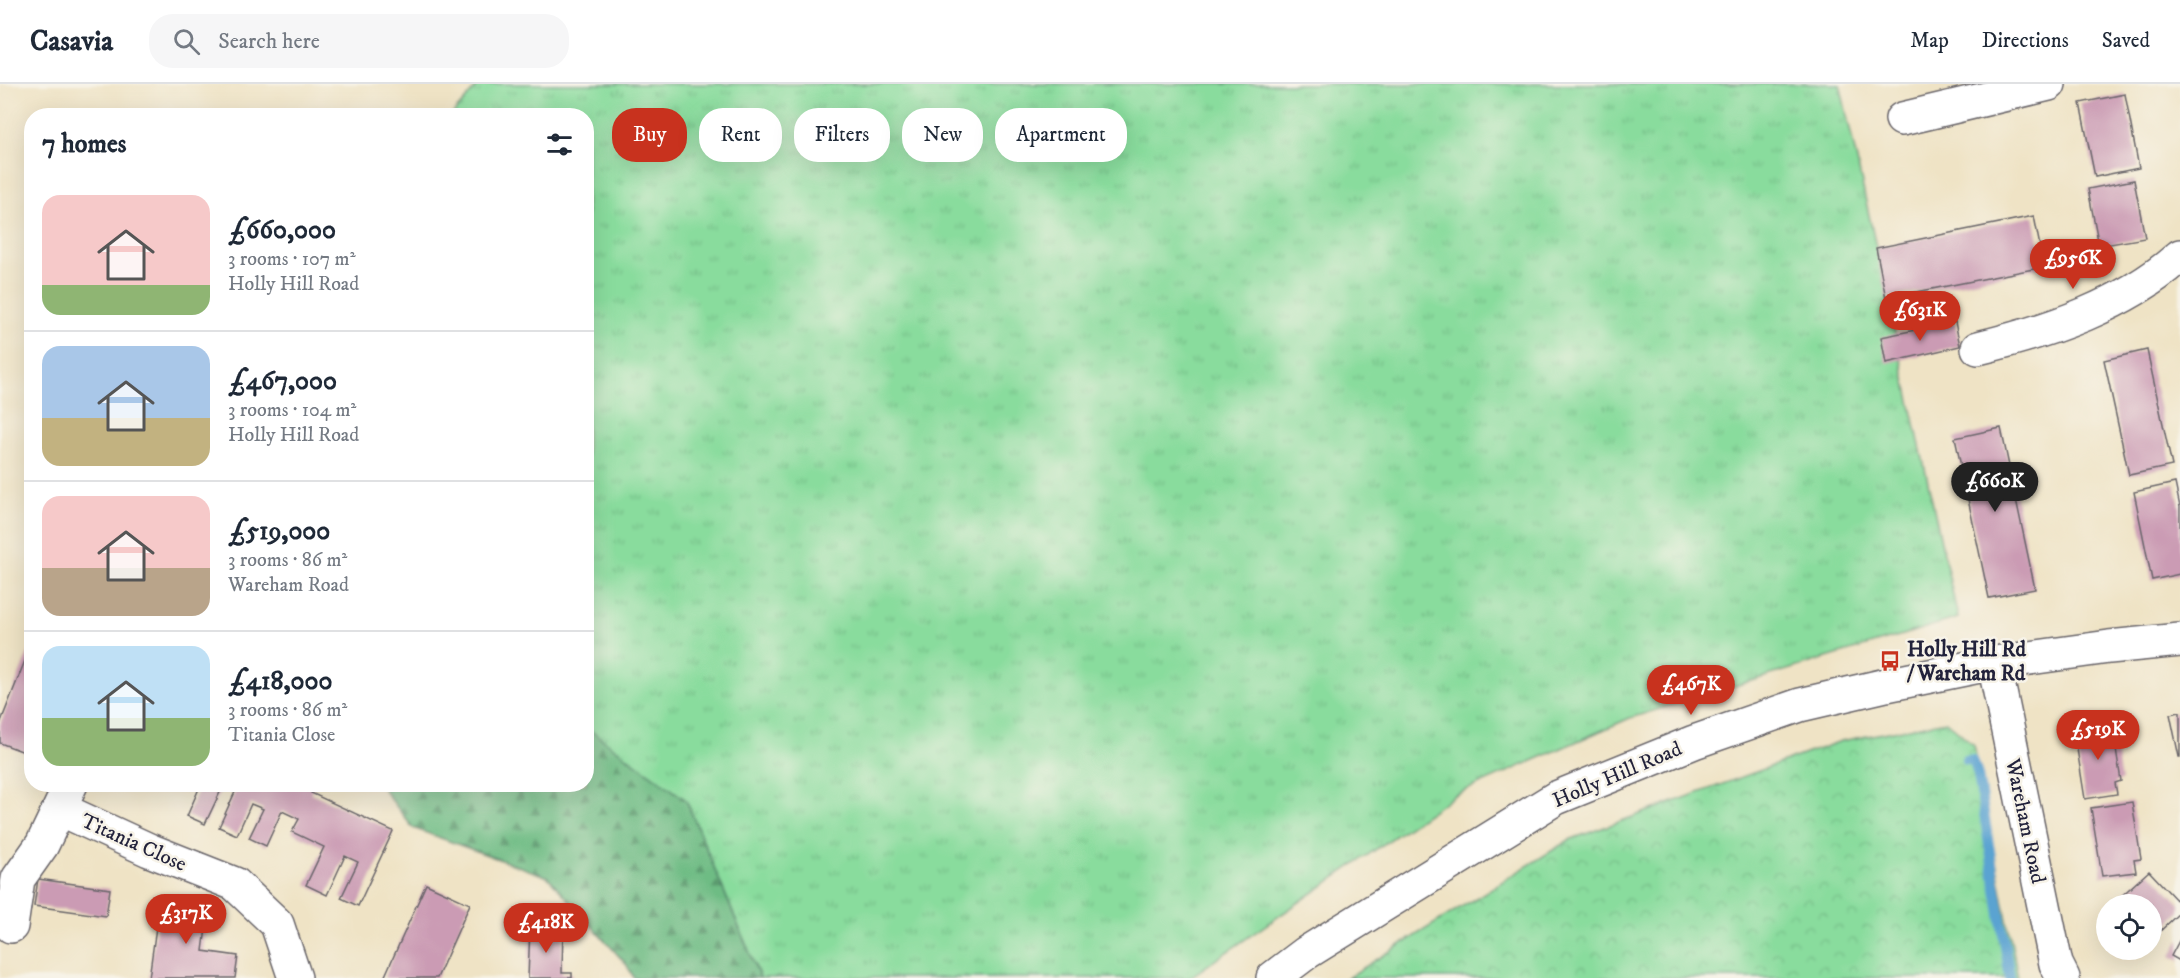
<!DOCTYPE html>
<html lang="en">
<head>
<meta charset="utf-8">
<style>
  :root { --surface:#fff; --page:#f6f6f7; --text:#1f2937; --muted:#747a83; --line:#e0e1e3; --accent:#c8321e }
  body { margin:0; font-family:"IM FELL DW Pica",serif; background:var(--page); color:var(--text); height:100vh; display:flex; flex-direction:column; font-size:22px; white-space:nowrap }
  * { box-sizing:border-box; margin:0 }
  p { font-size:20px; color:var(--muted) }
  .icon { flex:none; width:33px; height:33px; fill:none; stroke:currentColor; stroke-width:2; stroke-linecap:round; stroke-linejoin:round }
  .map { position:relative; flex:1; overflow:hidden }
  .panel { position:absolute; left:24px; top:24px; width:570px; height:684px; display:flex; flex-direction:column; background:var(--surface); border-radius:24px; box-shadow:0 6px 24px #0002 }
  .panel>* { flex:none }
  .guide { position:absolute; left:612px; top:24px; width:570px; height:54px; display:flex; gap:12px }
  .tools { position:absolute; left:2096px; top:810px; display:grid; gap:12px }
  .tools a { display:grid; place-items:center; width:66px; height:66px; border-radius:50%; background:var(--surface); box-shadow:0 6px 24px #0002; font-size:30px }
  .price { position:absolute; translate:-50% -51px; padding:0 14px; border-radius:21px; background:var(--accent); color:#fff; font-size:20px; line-height:39px; filter:drop-shadow(0 2px 3px #0008) }
  .price::after { content:''; position:absolute; left:50%; top:36px; width:18px; height:14px; margin-left:-9px; background:inherit; clip-path:polygon(0 0,100% 0,50% 100%) }
  .price.current { background:#222; color:#fff }
  ul { padding:0; list-style:none }
  li { display:flex; align-items:center; gap:18px; height:150px; padding:0 18px }
  li+li { border-top:2px solid var(--line) }
  li span { display:grid; place-items:center; flex:none; width:168px; height:120px; border-radius:18px; color:#555 }
  li>.icon { margin-inline-start:auto }
  span .icon { width:72px; height:72px; fill:#fffc; stroke-width:1 }
  li b { font-size:26px }
  h2 { display:flex; justify-content:space-between; align-items:center; height:72px; padding:0 18px; font-size:26px }
  .chip { padding:0 21px; border-radius:24px; background:var(--surface); box-shadow:0 6px 24px #0002; font-size:21px; line-height:54px }
  .chip.current { background:var(--accent); color:#fff }
  header { display:flex; align-items:center; gap:36px; box-sizing:border-box; height:84px; padding:0 30px; background:var(--surface); border-bottom:2px solid var(--line) }
  header strong { font-size:28px }
  nav { display:flex; gap:33px; margin-inline-start:auto; font-size:21px }
  .search { width:420px; height:54px; background:var(--page); display:flex; align-items:center; gap:15px; box-sizing:border-box; padding:0 21px; border-radius:24px; color:var(--muted); font-size:22px }
  .map>svg:first-child { display:block }
  .grass { fill:url(#grass-tufts); stroke:#567f6c; stroke-width:1.5 }
  .forest { fill:url(#forest-firs); stroke:#486f60; stroke-width:1.5 }
  .park { fill:url(#park-crowns); stroke:#567f6c; stroke-width:1.5 }
  .lines { fill:none; stroke-linecap:round; stroke-linejoin:round }
  .stream { stroke:#5aa3d1; stroke-width:10 }
  .building { fill:#cb9bb4 }
  .minor-casing { stroke:#6a666b; stroke-width:36 }
  .minor { stroke:#fff; stroke-width:33 }
  .labels { text-anchor:middle; stroke-width:5; stroke-linejoin:round; paint-order:stroke }
  .poi-label { font-size:21px; font-weight:bold; fill:#22223b; stroke:#f7f3e8; text-anchor:start }
  .street-label { font-size:21px; fill:#22223b; stroke:#f7f3e8 }
</style>
</head>
<body>
<header>
<strong>Casavia</strong>
<div class="search"><svg class="icon" aria-label="search" viewBox="0 0 24 24"><circle cx="10" cy="10" r="6"/><path d="M15 15l6 6"/></svg>Search here</div>
<nav><a>Map</a><a>Directions</a><a>Saved</a></nav>
</header>
<div class="map">
<svg width="2180" height="894" viewBox="0 0 2180 894">
  <defs>
    <pattern id="grass-tufts" width="24" height="20" patternUnits="userSpaceOnUse" patternTransform="scale(1.5)"><rect width="24" height="20" fill="#89dc9d"/><path d="M3 7l-1-3M5 7V3M7 7l1-3M15 17l-1-3M17 17v-4M19 17l1-3" fill="none" stroke="#76bc88"/></pattern>
    <pattern id="forest-firs" width="22" height="20" patternUnits="userSpaceOnUse" patternTransform="scale(1.5)"><rect width="22" height="20" fill="#6ebc84"/><path d="M5 1l3.5 6h-7zM16 11l3.5 6h-7z" fill="#5a986d"/></pattern>
    <pattern id="park-crowns" width="20" height="18" patternUnits="userSpaceOnUse" patternTransform="scale(1.5)"><rect width="20" height="18" fill="#89dc9d"/><path d="M2 6a3 3 0 1 1 6 0M12 15a3 3 0 1 1 6 0" fill="none" stroke="#76bc88"/></pattern>
  </defs>
  <rect width="100%" height="100%" fill="#f7f3e8"/>
  <filter id="ink" filterUnits="userSpaceOnUse"><feTurbulence type="fractalNoise" baseFrequency=".0167" numOctaves="2"/><feDisplacementMap in="SourceGraphic" scale="12" xChannelSelector="R" yChannelSelector="G"/><feConvolveMatrix kernelMatrix="1 2 1 2 8 2 1 2 1" color-interpolation-filters="sRGB"/></filter>
  <filter id="wash" filterUnits="userSpaceOnUse"><feTurbulence type="fractalNoise" baseFrequency=".008" numOctaves="4" result="noise"/><feDisplacementMap in="SourceGraphic" scale="24" xChannelSelector="R" yChannelSelector="G"/><feGaussianBlur stdDeviation="1.35" result="paint"/><feColorMatrix in="noise" values="0 0 0 0 0 0 0 0 0 0 0 0 0 0 0 0 0 1.4 0 .05"/><feComposite in="paint" operator="in"/></filter>
  <g filter="url(#wash)">
    <rect width="100%" height="100%" fill="#efe3c5"/>
    <polygon class="grass" points="479,0 1840,0 1958,534 1630,634 1455,711 1189,894 760,894 686,716 587,644 586,32 451,32"/>
    <polygon class="forest" points="587,644 686,716 760,894 634,894 626,880 548,793 413,744 380,701 586,700"/>
    <polygon class="park" points="1946,637 1974,661 2018,894 1347,894 1569,756 1841,657"/>
    <g class="lines">
      <polyline class="stream" points="1966,676 1973,676 1978,691 2010,894"/>
    </g>
    <g id="blocks">
      <g class="building">
        <polygon points="2125,10 2139,84 2095,93 2080,19"/>
        <polygon points="2134,96 2145,154 2099,162 2088,105"/>
        <polygon points="2034,132 2044,183 1886,214 1876,164"/>
        <polygon points="1955,238 1960,262 1886,279 1881,253"/>
        <polygon points="2147,266 2172,382 2129,391 2104,276"/>
        <polygon points="2001,344 2035,505 1989,514 1955,354"/>
        <polygon points="2175,399 2180,423 2180,490 2152,496 2134,408"/>
        <polygon points="28,569 32,571 32,671 0,659 0,640"/>
        <polygon points="2180,628 2180,673 2179,673 2170,630"/>
        <polygon points="2112,639 2121,697 2115,699 2117,710 2085,715 2074,646"/>
        <polygon points="201,700 315,700 311,709 393,747 358,822 341,814 358,778 345,772 327,811 306,801 324,763 292,748 299,735 282,727 266,762 249,754 263,725 251,720 237,751 219,743 235,708 223,702 205,740 187,732"/>
        <polygon points="2132,718 2141,775 2134,776 2136,788 2102,792 2091,724"/>
        <polygon points="2149,787 2180,820 2180,828 2153,854 2151,820 2123,820 2118,815"/>
        <polygon points="38,795 110,805 106,832 34,822"/>
        <polygon points="426,800 470,820 437,894 384,894"/>
        <polygon points="160,814 209,821 203,867 238,872 235,894 149,894"/>
        <polygon points="530,843 563,844 562,889 572,889 572,894 528,894"/>
        <polygon points="2180,855 2180,877 2171,872"/>
      </g>
    </g>
  </g>
  <g filter="url(#ink)">
    <use href="#blocks" fill-opacity="0" stroke="#6a666b" stroke-width="1.5"/>
    <g class="lines">
      <g class="minor-casing">
        <g id="minor">
          <polyline points="1902,35 2049,0"/>
          <path d="M1978 264C2049 247 2126 221 2180 172"/>
          <polyline points="1994,579 2056,880 2063,894"/>
          <polyline points="60,725 149,766 235,800 277,840 295,894"/>
          <polyline points="11,842 18,795 42,761 71,700"/>
          <polyline points="1273,894 1306,869 1556,714 1694,658 1800,621 1886,601 1994,579 2109,563 2180,556"/>
        </g>
      </g>
      <use href="#minor" class="minor"/>
    </g>
  </g>
  <defs>
    <g id="bus-bare" transform="scale(1.62)"><path d="M-5-6H5V4H4V6H2V4H-2V6H-4V4H-5ZM-3.5-4V0h7V-4ZM-3.5 1.2v1.5H-2V1.2ZM2 1.2v1.5H3.5V1.2Z" fill="#c8321e" stroke="#f7f3e8" stroke-width="2.5" paint-order="stroke"/></g>
  </defs>
  <g fill-rule="evenodd">
    <use href="#bus-bare" x="1890" y="577"/>
  </g>
  <g class="labels">
    <g class="poi-label">
      <text x="1907" y="572">Holly Hill Rd<tspan x="1907" dy="24">/ Wareham Rd</tspan></text>
    </g>
    <g class="street-label">
      <text transform="translate(1617 690) rotate(-23)" y="7">Holly Hill Road</text>
      <text transform="translate(2026 737) rotate(78)" y="7">Wareham Road</text>
      <text transform="translate(134 758) rotate(24)" y="7">Titania Close</text>
    </g>
  </g>
</svg>
<div class="tools">
<a><svg class="icon" aria-label="locate" viewBox="0 0 24 24"><circle cx="12" cy="12" r="6"/><path d="M12 2v4M12 18v4M2 12h4M18 12h4"/></svg></a>
</div>
<b class="price" style="left:2073px;top:206px">£956K</b>
<b class="price" style="left:1920px;top:258px">£631K</b>
<b class="price current" style="left:1995px;top:429px">£660K</b>
<b class="price" style="left:1691px;top:632px">£467K</b>
<b class="price" style="left:2098px;top:677px">£519K</b>
<b class="price" style="left:186px;top:861px">£317K</b>
<b class="price" style="left:546px;top:870px">£418K</b>
<div class="guide">
<a class="chip current">Buy</a>
<a class="chip">Rent</a>
<a class="chip">Filters</a>
<a class="chip">New</a>
<a class="chip">Apartment</a>
</div>
<section class="panel">
<h2>7 homes<svg class="icon" aria-label="filters" viewBox="0 0 24 24"><path d="M4 7h16M4 17h16"/><circle cx="9" cy="7" r="2"/><circle cx="15" cy="17" r="2"/></svg></h2>
<ul>
<li><span style="background:linear-gradient(#f6c9c9 75%,#8fb573 0)"><svg class="icon" aria-label="home" viewBox="0 0 24 24"><path d="M3 11l9-7 9 7M6 9v11h12V9"/></svg></span><div><b>£660,000</b><p>3 rooms · 107 m²</p><p>Holly Hill Road</p></div></li>
<li><span style="background:linear-gradient(#a9c7e8 60%,#c2b280 0)"><svg class="icon" aria-label="home" viewBox="0 0 24 24"><path d="M3 11l9-7 9 7M6 9v11h12V9"/></svg></span><div><b>£467,000</b><p>3 rooms · 104 m²</p><p>Holly Hill Road</p></div></li>
<li><span style="background:linear-gradient(#f6c9c9 60%,#b9a48a 0)"><svg class="icon" aria-label="home" viewBox="0 0 24 24"><path d="M3 11l9-7 9 7M6 9v11h12V9"/></svg></span><div><b>£519,000</b><p>3 rooms · 86 m²</p><p>Wareham Road</p></div></li>
<li><span style="background:linear-gradient(#bfe0f5 60%,#8fb573 0)"><svg class="icon" aria-label="home" viewBox="0 0 24 24"><path d="M3 11l9-7 9 7M6 9v11h12V9"/></svg></span><div><b>£418,000</b><p>3 rooms · 86 m²</p><p>Titania Close</p></div></li>
</ul>
</section>
</div>
</body>
</html>
